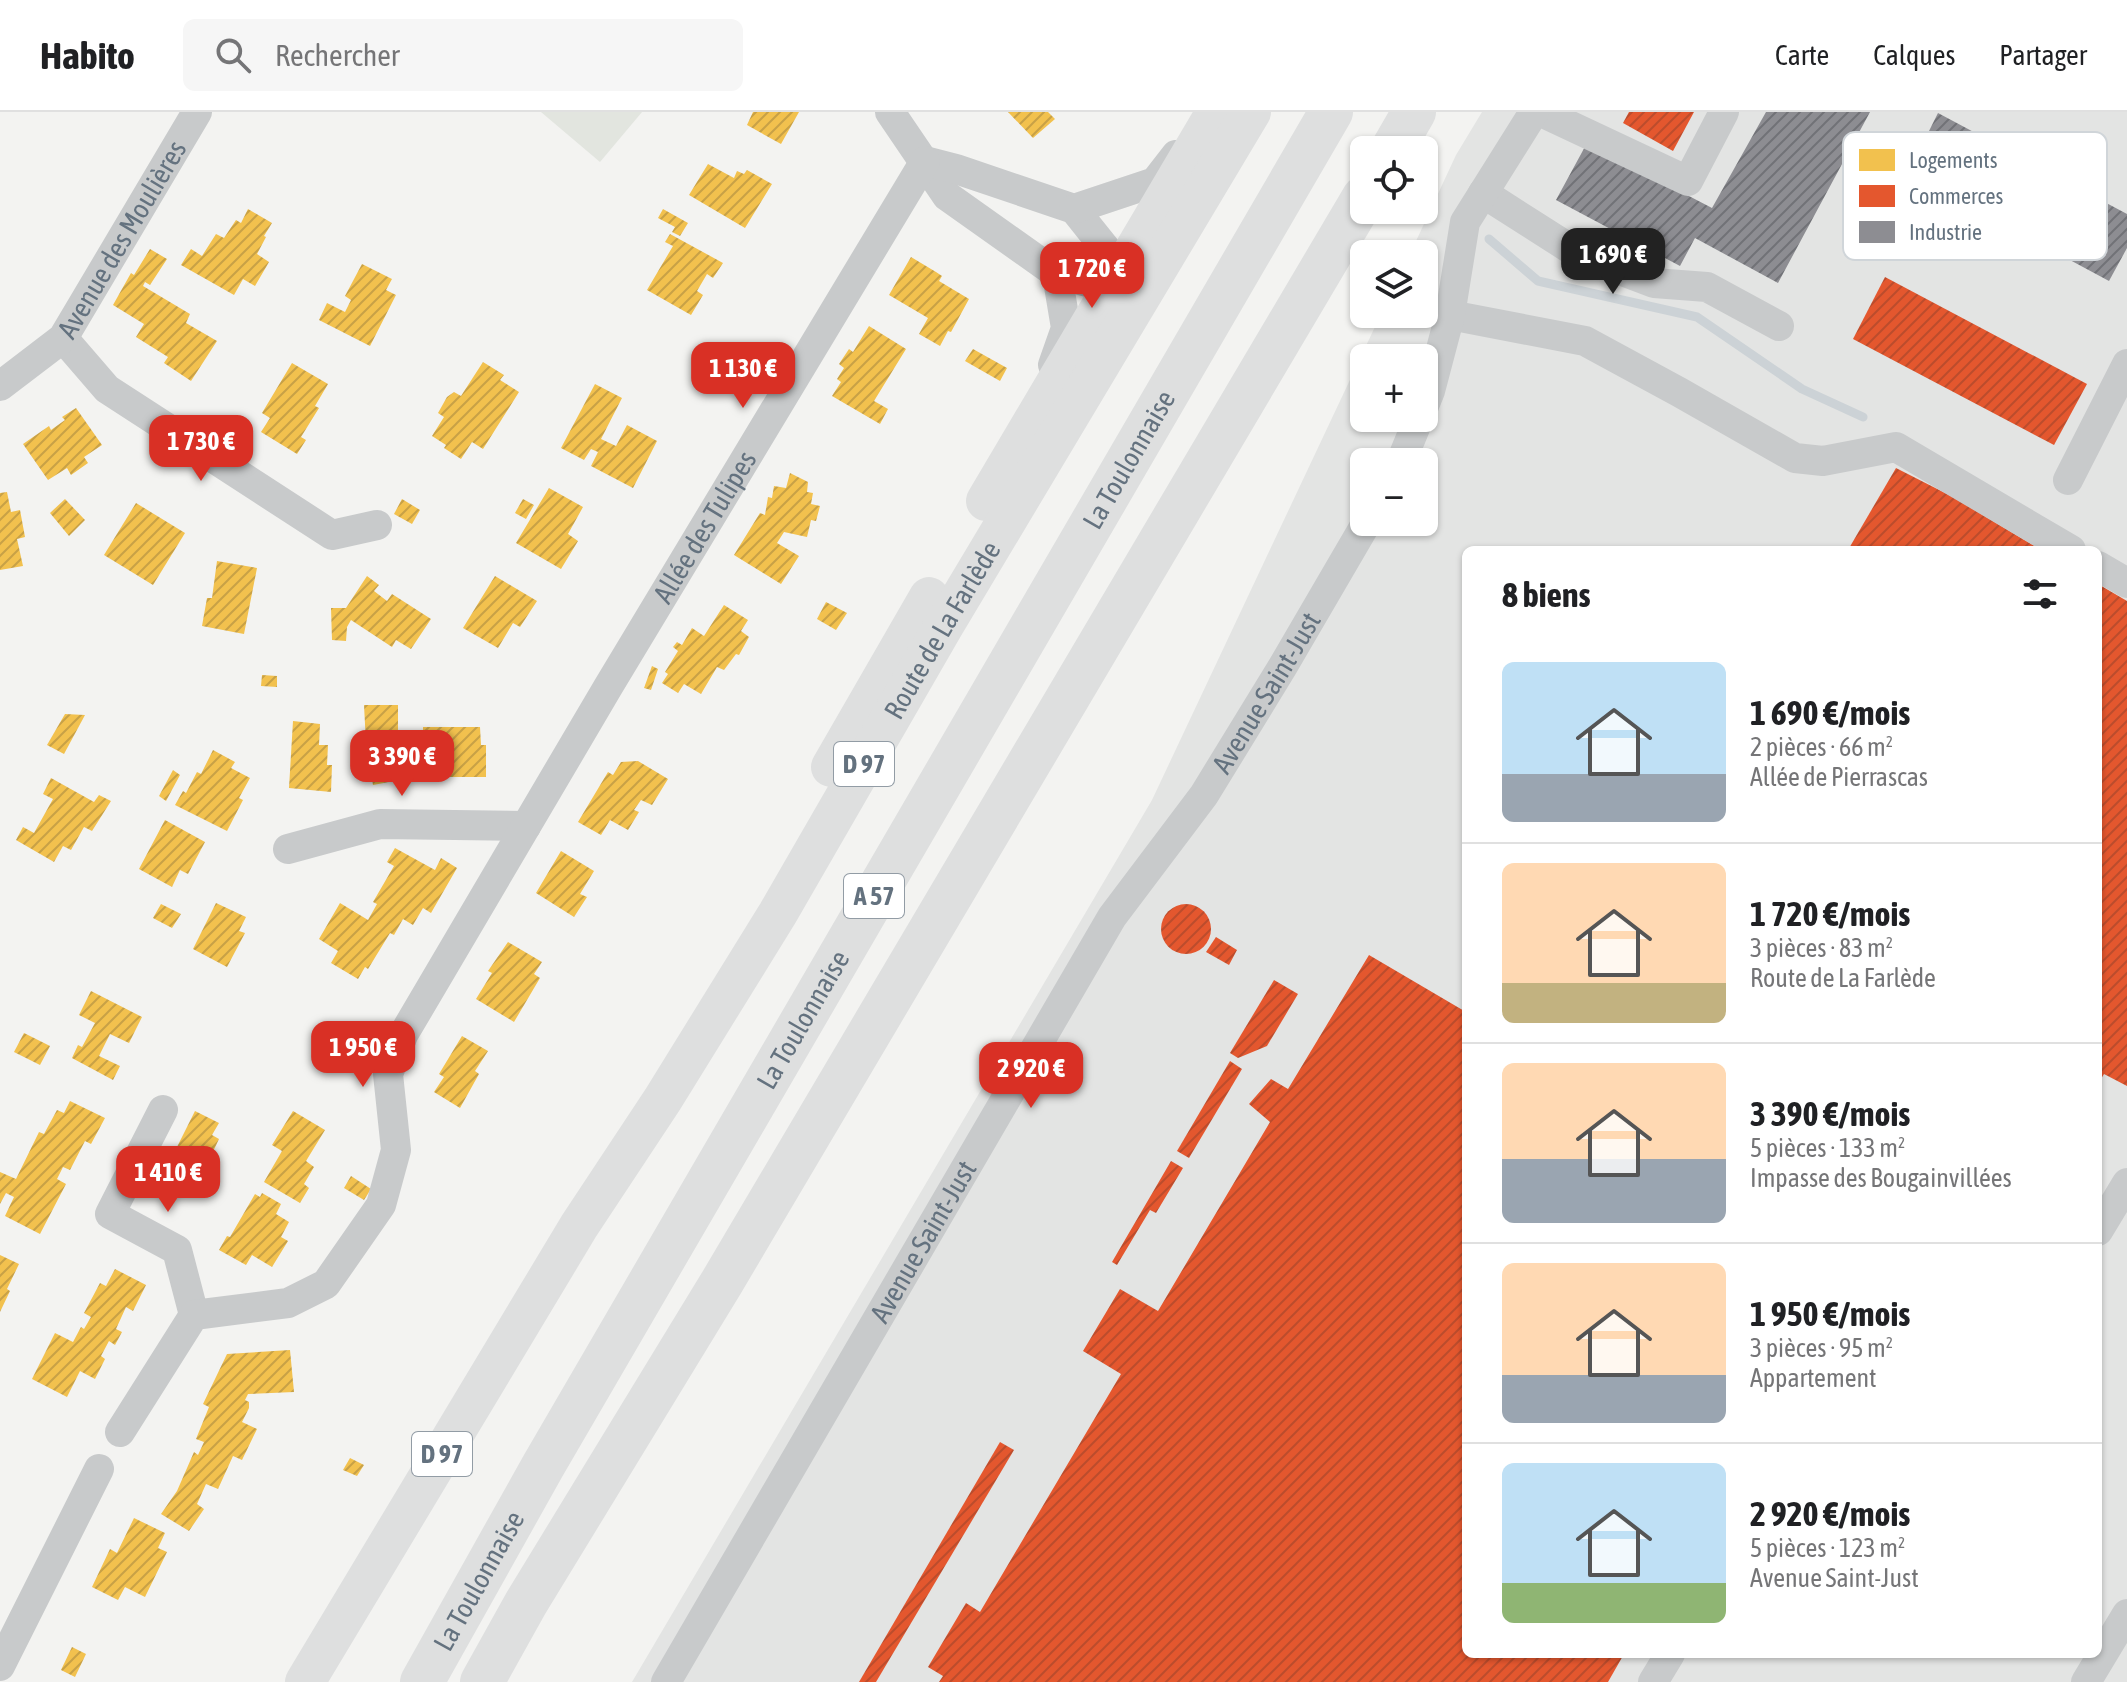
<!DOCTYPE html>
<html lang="fr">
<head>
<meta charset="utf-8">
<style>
  :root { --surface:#fff; --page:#f6f6f6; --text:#202124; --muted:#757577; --line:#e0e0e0; --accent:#d93025 }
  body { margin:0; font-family:"Asap Condensed",sans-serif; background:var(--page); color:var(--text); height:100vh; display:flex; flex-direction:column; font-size:30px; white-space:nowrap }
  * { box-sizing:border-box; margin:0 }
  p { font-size:26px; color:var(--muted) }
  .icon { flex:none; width:44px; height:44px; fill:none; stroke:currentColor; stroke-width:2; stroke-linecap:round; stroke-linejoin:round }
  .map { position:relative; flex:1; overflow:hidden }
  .drawer { position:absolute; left:1462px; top:434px; width:640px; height:1112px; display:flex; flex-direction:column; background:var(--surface); border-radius:12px; box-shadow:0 2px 6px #0004 }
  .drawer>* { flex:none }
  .controls { position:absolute; left:1350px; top:24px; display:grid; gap:16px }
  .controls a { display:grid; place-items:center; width:88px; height:88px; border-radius:12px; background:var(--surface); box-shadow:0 2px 6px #0004; font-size:40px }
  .price { position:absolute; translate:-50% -68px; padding:0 18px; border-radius:16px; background:var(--accent); color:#fff; font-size:26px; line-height:52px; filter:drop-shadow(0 2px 4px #0008) }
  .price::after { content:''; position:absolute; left:50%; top:48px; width:24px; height:18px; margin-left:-12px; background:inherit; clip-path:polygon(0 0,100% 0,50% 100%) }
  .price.on { background:#222; color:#fff }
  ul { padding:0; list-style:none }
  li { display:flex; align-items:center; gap:24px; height:200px; padding:0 40px }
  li+li { border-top:2px solid var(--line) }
  li span { display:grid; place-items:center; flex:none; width:224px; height:160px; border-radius:12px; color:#555 }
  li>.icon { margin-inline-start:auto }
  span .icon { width:96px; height:96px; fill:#fffc; stroke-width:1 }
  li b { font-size:34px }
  h2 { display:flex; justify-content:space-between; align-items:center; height:96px; padding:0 40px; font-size:34px }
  header { display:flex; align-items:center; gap:48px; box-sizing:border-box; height:112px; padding:0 40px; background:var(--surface); border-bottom:2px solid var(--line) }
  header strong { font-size:38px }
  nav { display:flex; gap:44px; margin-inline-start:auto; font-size:28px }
  .search { width:560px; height:72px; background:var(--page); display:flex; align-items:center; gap:20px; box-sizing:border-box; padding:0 28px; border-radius:12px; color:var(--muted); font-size:30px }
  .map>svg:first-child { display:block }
  .built { fill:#e3e4e3; fill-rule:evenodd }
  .green { fill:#e2e5df }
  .homes { fill:url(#homes-hatch) }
  .shops { fill:url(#shops-hatch) }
  .industry { fill:url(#industry-hatch) }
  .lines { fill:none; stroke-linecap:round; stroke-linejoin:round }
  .stream { stroke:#ccd2d6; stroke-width:9 }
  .minor { stroke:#c8cacb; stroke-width:30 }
  .major { stroke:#dedfdf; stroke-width:40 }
  .highway { stroke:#dedfdf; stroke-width:44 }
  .labels { text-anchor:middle; stroke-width:8; stroke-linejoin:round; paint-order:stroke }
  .shield { fill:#fff; stroke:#929ca5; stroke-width:2 }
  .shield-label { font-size:26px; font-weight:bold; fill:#64727f }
  .street-label { font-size:28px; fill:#64727f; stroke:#fff }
  .key { fill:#fff; stroke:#d0d5d9; stroke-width:2 }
  .key-label { font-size:22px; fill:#64727f }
</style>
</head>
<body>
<header>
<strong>Habito</strong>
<div class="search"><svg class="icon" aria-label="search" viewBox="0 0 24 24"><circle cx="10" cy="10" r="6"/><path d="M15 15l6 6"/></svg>Rechercher</div>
<nav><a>Carte</a><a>Calques</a><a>Partager</a></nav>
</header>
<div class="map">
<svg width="2127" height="1570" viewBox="0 0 2127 1570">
  <defs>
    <pattern id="homes-hatch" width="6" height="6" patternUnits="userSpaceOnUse" patternTransform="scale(2)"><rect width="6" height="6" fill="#f2c14e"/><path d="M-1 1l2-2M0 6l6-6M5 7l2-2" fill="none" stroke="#c8a146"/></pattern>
    <pattern id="shops-hatch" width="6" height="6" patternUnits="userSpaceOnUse" patternTransform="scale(2)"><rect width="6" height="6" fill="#e4572e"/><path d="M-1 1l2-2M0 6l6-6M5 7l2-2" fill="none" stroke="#bc4c2c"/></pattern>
    <pattern id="industry-hatch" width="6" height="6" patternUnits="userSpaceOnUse" patternTransform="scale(2)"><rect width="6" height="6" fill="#8d8d92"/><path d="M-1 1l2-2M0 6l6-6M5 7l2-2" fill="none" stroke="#717277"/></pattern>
  </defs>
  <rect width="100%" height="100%" fill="#f3f3f1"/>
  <path class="built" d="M1482 0H2127V1570H632L1152 688 1381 202H1424V142H1410L1456 43ZM1364 246H1424V306H1364ZM1364 350H1424V410H1364ZM1466 438H2098V1542H1466Z"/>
  <polygon class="green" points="541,0 642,0 600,50"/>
  <g class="homes">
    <polygon points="753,0 799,0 781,32 747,13"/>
    <polygon points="1008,0 1048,0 1055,7 1033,26"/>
    <polygon points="708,52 734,66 737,59 744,62 747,58 772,72 745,116 689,83"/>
    <polygon points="248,97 272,111 264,124 266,125 257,142 269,150 255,174 243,167 234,183 181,153 191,137 202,144 216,122 224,126 236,108 241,111"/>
    <polygon points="663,97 688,111 680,124 672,120 675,115 658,106"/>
    <polygon points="670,122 723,151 713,166 707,162 697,179 703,183 691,203 647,178 673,134 665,130"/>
    <polygon points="150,137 167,147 150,173 145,170 143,174 190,202 186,211 217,229 191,269 164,251 168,245 136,225 144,212 113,193 131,161 134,163"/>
    <polygon points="911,145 936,160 942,164 939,169 969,187 951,220 948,219 940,234 919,222 928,206 889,183"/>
    <polygon points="362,152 392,167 386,178 396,183 370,234 319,208 327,191 345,200 351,188 345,184"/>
    <polygon points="869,214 906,237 874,289 888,297 880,312 832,284 841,270 837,267 844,256 839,252 849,237 853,240"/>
    <polygon points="973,237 1007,256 1000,269 965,249"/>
    <polygon points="483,250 504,263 500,268 519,280 483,337 472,330 461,347 444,336 446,333 432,324 444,305 438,301 447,285 454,280 461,284"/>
    <polygon points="292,251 328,272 315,294 319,296 301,325 306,328 297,342 261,320 270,306 262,301"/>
    <polygon points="595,272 622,286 601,327 616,334 627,313 657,329 633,376 591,354 598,340 591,337 584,348 561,336"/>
    <polygon points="76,296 102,333 84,345 88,351 71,363 67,356 48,368 23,332 49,314 51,318 65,308 62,305"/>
    <polygon points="790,361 808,370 807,380 813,381 811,392 820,394 816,409 811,408 807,425 784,420 777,431 799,444 781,472 734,443 760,401 765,403 768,385 772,386 774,374 786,376"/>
    <polygon points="549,376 583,395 568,422 578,429 561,457 516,431"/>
    <polygon points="7,380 11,400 20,398 25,425 17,427 23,454 0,458 0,381"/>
    <polygon points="65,387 85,408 69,424 50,401"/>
    <polygon points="402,387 420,398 412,412 394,402"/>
    <polygon points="523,387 534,393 526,407 515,401"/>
    <polygon points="136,391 185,421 153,473 104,443"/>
    <polygon points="217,449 257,456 244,522 202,514 207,486 212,486"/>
    <polygon points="367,464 379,473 374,479 387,489 392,482 431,507 411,537 396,528 392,535 351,508 347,515 346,529 332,528 331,496 346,496"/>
    <polygon points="495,464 537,489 520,515 513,511 498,536 463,516"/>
    <polygon points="826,490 847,501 836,518 817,507"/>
    <polygon points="724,493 748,508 741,519 749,525 739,543 736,542 724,558 717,555 701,582 684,572 678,581 662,571 668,562 665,560 678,539 673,535 677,530 682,533 692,516 704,524"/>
    <polygon points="652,554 658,557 651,578 644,576"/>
    <polygon points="262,563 277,564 277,575 261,574"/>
    <polygon points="364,593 398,593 398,622 405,622 405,654 387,654 389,670 373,673 369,649 369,631 366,631"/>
    <polygon points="65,602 85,603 64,642 47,633"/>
    <polygon points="293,609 320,612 319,633 328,633 327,653 332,653 331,680 289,676"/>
    <polygon points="423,615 480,615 481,633 486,633 486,665 443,665 443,659 423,659"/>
    <polygon points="213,638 235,650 231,656 250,666 239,686 243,688 227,719 175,693 183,679 186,681 197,660 201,662"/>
    <polygon points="638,649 668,667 652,693 641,688 634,698 639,700 628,718 610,708 601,723 578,710 608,660 613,663 621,650"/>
    <polygon points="173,658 180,663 166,689 159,684"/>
    <polygon points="51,666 94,690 99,683 111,689 92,719 84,715 71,738 63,734 54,750 16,728 23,715 34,721 53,687 43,682"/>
    <polygon points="165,708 205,730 188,762 180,758 172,775 139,757"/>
    <polygon points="395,736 435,758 441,746 457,756 431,801 423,796 413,813 403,807 394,823 390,821 368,857 365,855 358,867 331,851 338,839 319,827 340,791 368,808 377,792 373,790 394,754 387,750"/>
    <polygon points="561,739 594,759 580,782 587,785 574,805 536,781"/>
    <polygon points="216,791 246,805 239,819 245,821 227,855 193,837"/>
    <polygon points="161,792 181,802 172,816 153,806"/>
    <polygon points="508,830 542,850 534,862 540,866 514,910 476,887 492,861 488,859"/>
    <polygon points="91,879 142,905 129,931 110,922 99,944 120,954 113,968 72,946 78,933 82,935 95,911 79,903"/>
    <polygon points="24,921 50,934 40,953 14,940"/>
    <polygon points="462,924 488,939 475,959 479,962 460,996 434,980 444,965 439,962"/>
    <polygon points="70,989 105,1006 91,1032 85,1029 70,1058 63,1055 57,1067 66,1072 40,1122 5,1104 14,1085 6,1081 0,1092 0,1060 16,1067 39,1020 44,1022 57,998 64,1001"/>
    <polygon points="195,999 219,1011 212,1023 219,1027 197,1073 166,1057"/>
    <polygon points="293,999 325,1018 306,1049 314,1055 304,1072 309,1076 300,1091 264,1070 282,1039 272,1033"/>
    <polygon points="351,1064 371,1077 364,1088 344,1076"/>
    <polygon points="262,1081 281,1092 276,1102 289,1110 281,1125 288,1129 272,1155 252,1143 246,1153 219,1138 227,1124 230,1125 255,1082 260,1085"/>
    <polygon points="0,1143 19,1152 7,1177 10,1179 0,1200"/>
    <polygon points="115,1157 146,1173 133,1199 126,1195 116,1217 122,1220 115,1233 109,1229 101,1244 105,1247 95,1267 80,1259 67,1285 32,1267 55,1221 73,1230 81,1215 84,1217 91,1205 84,1201 100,1171 106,1174"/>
    <polygon points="290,1238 294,1280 248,1282 245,1288 249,1290 249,1296 242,1310 257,1317 242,1348 233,1344 218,1377 206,1372 197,1392 204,1397 189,1419 161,1402 177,1379 194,1340 198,1343 204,1330 196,1327 209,1295 203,1292 227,1242"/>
    <polygon points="350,1346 364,1353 357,1364 343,1358"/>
    <polygon points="134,1406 165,1421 158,1436 167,1440 145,1485 125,1475 118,1488 92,1475 110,1437 117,1441"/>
    <polygon points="72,1535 86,1542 75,1565 61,1558"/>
  </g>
  <g class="shops">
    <polygon points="1629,0 1694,0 1673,39 1623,11"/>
    <polygon points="1885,165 2087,272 2054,333 1853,227"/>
    <polygon points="1896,356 1953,385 2041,438 1848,438"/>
    <polygon points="2098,472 2127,489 2127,974 2104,962 2098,972"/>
    <circle cx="1186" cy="817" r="25"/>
    <polygon points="1216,825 1237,838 1229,853 1206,840"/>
    <polygon points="1369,843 1466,900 1466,1542 1624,1542 1608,1570 939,1570 943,1564 928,1555 966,1491 980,1500 1121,1262 1083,1239 1120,1177 1158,1199 1270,1010 1249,992 1271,967 1288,977"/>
    <polygon points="1274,868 1298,882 1267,934 1238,946 1230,941"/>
    <polygon points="1230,949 1242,957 1189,1046 1177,1039"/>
    <polygon points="1171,1049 1183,1056 1156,1101 1150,1098 1117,1153 1112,1150"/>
    <polygon points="1000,1330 1014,1338 876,1570 859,1570"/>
  </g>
  <g class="industry">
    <polygon points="1766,0 1870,0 1778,171 1695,126 1680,154 1556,88 1587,31 1712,96"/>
    <polygon points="1938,1 2127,102 2127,136 2109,169 1908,61"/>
  </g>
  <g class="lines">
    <polyline class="stream" points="1489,127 1538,169 1697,205 1802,277 1863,305"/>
    <g class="minor">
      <polyline points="890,0 947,84 1057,162 1066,216 1053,253"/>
      <polyline points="1541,0 1688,69 1724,0"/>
      <polyline points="925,49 956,57 1074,97 1122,157 1133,174"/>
      <polyline points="1483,81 1580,143 1654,171 1707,175 1779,214"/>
      <polyline points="1074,97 1155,70 1176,43"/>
      <polyline points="1057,162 1129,181"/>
      <polyline points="1450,203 1585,229 1679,280 1795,346 1823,349 1896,335 2071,438"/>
      <polyline points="63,226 107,277 332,423 377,413"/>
      <path id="s1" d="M0 274 63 226 197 0"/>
      <polyline points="1424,294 1430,279 1450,203 1465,110 1534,0"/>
      <polyline points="1401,350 1419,306"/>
      <polyline points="2068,368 2127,252"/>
      <polyline points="2098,454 2127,471"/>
      <polyline points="288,737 380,712 526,714"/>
      <polyline points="163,998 110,1102 177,1138 194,1203"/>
      <polyline points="2098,1119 2127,1071"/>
      <path id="s2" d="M120 1320 194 1203 288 1191 326 1172 381 1093 396 1038 388 962 403 923 608 575 925 49"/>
      <polyline points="0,1554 99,1357"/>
      <path id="s3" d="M666 1570 1112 805 1204 683 1283 554 1367 410"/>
      <polyline points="1653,1570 1670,1542"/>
      <polyline points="2086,1570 2127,1502"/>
    </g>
    <g class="major">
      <polyline points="986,389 1216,0"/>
      <polyline points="831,655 929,485"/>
      <path id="s4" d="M305 1570 579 1114 663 987 778 801 943 515 1251 0"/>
    </g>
    <g class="highway">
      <polyline points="1392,38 1414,0"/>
      <path id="s5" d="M422 1570 543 1354 1331 0"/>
      <polyline points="482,1570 526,1491 722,1170 1364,85"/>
    </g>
  </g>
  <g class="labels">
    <g class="shield">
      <rect x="834" y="630" width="60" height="44" rx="6"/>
      <rect x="844" y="762" width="60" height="44" rx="6"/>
      <rect x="412" y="1320" width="60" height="44" rx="6"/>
    </g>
    <g class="shield-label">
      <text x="864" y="661">D 97</text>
      <text x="874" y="793">A 57</text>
      <text x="442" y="1351">D 97</text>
    </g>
    <g class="street-label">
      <text dy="10" stroke="none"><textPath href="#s1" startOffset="194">Avenue des Moulières</textPath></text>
      <text dy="10" stroke="none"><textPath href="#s5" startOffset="1412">La Toulonnaise</textPath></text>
      <text dy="10" stroke="none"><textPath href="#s2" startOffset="1138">Allée des Tulipes</textPath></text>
      <text dy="10" stroke="none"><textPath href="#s4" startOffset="1230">Route de La Farlède</textPath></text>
      <text dy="10" stroke="none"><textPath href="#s3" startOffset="1158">Avenue Saint-Just</textPath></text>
      <text dy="10" stroke="none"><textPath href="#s5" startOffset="764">La Toulonnaise</textPath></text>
      <text dy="10" stroke="none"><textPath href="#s3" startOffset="510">Avenue Saint-Just</textPath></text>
      <text dy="10" stroke="none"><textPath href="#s5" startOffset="116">La Toulonnaise</textPath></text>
    </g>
  </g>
  <rect x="1843" y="20" width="264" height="128" rx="12" class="key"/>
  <rect x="1859" y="37" width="36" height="22" fill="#f2c14e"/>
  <rect x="1859" y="73" width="36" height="22" fill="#e4572e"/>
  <rect x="1859" y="109" width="36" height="22" fill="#8d8d92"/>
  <g class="key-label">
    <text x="1909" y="56">Logements</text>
    <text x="1909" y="92">Commerces</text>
    <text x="1909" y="128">Industrie</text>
  </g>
</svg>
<div class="controls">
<a><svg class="icon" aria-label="locate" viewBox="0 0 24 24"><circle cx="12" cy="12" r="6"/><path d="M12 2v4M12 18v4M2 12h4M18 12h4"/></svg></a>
<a><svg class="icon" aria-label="layers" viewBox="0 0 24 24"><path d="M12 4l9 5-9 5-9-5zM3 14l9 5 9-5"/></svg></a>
<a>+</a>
<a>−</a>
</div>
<b class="price on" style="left:1613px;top:184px">1 690 €</b>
<b class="price" style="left:1092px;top:198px">1 720 €</b>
<b class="price" style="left:743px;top:298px">1 130 €</b>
<b class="price" style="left:201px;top:371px">1 730 €</b>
<b class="price" style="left:402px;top:686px">3 390 €</b>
<b class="price" style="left:363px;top:977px">1 950 €</b>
<b class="price" style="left:1031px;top:998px">2 920 €</b>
<b class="price" style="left:168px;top:1102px">1 410 €</b>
<section class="drawer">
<h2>8 biens<svg class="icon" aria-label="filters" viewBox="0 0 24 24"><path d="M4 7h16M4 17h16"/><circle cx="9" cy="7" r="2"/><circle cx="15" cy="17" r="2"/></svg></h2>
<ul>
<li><span style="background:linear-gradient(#bfe0f5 70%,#9aa5b1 0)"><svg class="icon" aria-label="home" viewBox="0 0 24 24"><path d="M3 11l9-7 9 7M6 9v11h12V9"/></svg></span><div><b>1 690 €/mois</b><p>2 pièces · 66 m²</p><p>Allée de Pierrascas</p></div></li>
<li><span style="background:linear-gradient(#ffd9b3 75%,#c2b280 0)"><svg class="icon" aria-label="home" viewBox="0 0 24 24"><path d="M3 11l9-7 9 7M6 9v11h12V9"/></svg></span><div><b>1 720 €/mois</b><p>3 pièces · 83 m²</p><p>Route de La Farlède</p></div></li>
<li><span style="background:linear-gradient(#ffd9b3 60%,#9aa5b1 0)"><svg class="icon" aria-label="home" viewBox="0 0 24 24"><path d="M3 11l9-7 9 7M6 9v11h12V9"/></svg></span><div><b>3 390 €/mois</b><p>5 pièces · 133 m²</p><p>Impasse des Bougainvillées</p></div></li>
<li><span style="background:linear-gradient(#ffd9b3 70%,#9aa5b1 0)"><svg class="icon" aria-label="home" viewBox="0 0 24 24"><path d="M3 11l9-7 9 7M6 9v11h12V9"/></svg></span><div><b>1 950 €/mois</b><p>3 pièces · 95 m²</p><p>Appartement</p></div></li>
<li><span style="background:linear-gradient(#bfe0f5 75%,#8fb573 0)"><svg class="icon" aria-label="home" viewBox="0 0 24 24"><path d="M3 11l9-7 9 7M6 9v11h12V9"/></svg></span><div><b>2 920 €/mois</b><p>5 pièces · 123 m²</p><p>Avenue Saint-Just</p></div></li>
</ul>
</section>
</div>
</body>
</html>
